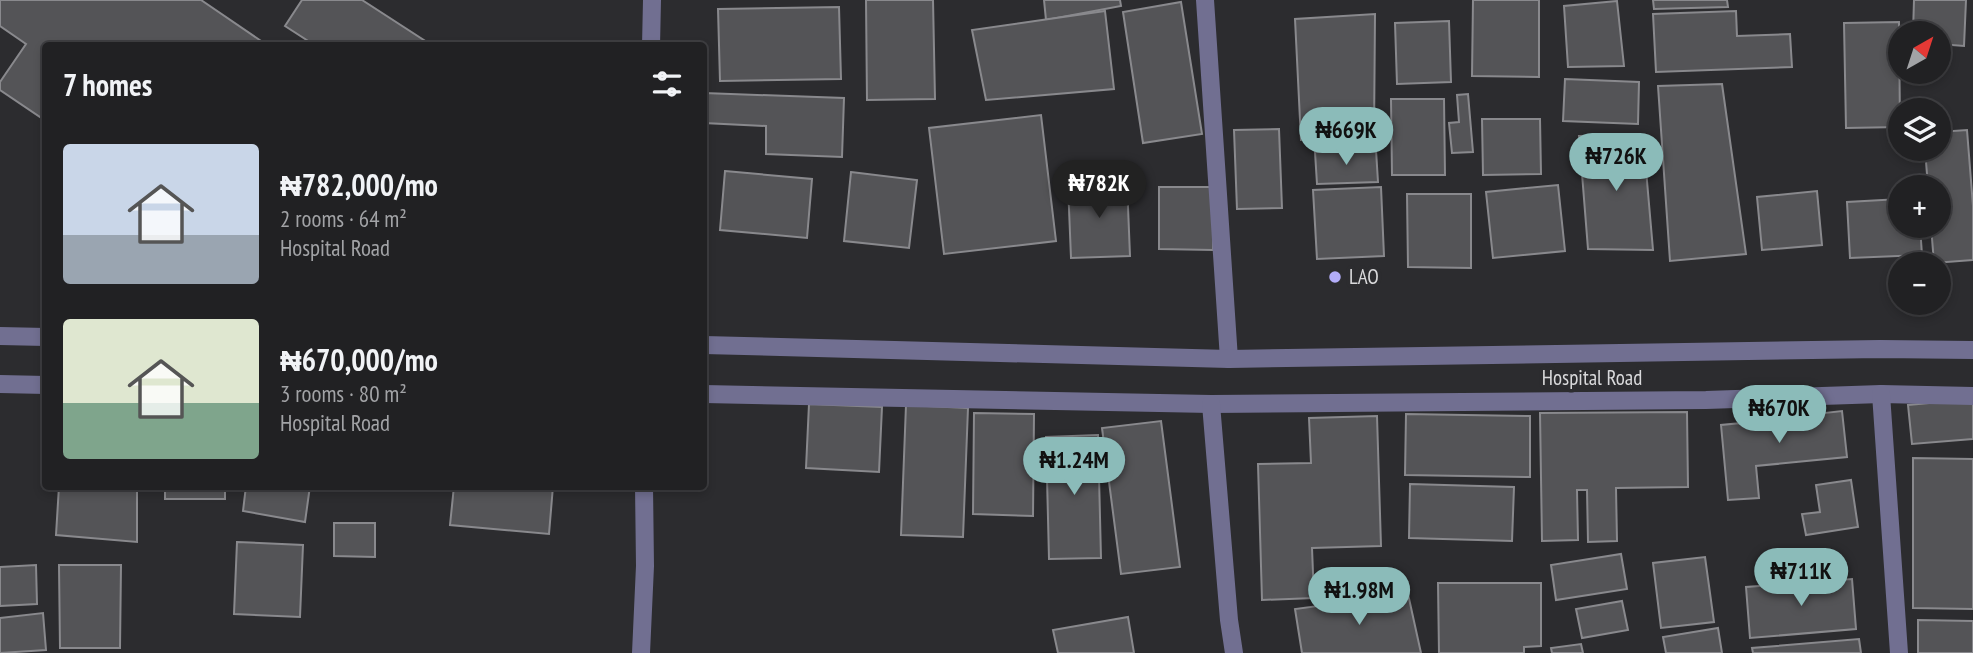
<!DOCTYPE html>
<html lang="en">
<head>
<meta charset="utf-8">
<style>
  :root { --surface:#212123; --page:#2d2e30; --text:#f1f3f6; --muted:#a2a3a6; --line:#3e3e41; --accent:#8bbbb9 }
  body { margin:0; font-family:"PT Sans Narrow",sans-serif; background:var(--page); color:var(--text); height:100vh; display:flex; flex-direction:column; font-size:26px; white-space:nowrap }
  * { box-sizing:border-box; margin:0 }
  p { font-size:23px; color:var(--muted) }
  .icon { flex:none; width:38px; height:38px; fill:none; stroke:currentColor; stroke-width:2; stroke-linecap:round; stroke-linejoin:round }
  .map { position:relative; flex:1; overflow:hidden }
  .panel { position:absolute; left:42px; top:42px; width:665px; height:448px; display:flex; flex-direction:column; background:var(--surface); border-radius:7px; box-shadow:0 4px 10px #0003,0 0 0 2px var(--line) }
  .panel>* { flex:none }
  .needle { width:46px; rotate:39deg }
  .buttons { position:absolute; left:1888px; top:21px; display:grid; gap:14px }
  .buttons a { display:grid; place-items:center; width:63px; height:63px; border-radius:50%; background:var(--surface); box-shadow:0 4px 10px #0003,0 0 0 2px var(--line); font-size:35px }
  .price { position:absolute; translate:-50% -60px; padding:0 16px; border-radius:24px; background:var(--accent); color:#111; font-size:23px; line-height:46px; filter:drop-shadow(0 2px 4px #0008) }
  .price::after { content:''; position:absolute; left:50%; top:42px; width:21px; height:16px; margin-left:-10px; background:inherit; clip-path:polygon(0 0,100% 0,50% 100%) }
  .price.active { background:#222; color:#fff }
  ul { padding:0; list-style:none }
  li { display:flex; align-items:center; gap:21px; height:175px; padding:0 21px }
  li span { display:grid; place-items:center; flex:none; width:196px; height:140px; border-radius:7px; color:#555 }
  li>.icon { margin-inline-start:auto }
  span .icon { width:84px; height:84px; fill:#fffc; stroke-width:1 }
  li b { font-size:30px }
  h2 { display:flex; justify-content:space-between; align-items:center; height:84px; padding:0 21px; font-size:30px }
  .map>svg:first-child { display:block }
  .building { fill:#545457; stroke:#89898d; stroke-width:2 }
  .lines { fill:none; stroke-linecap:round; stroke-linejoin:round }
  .minor { stroke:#716f91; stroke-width:18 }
  .poi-dot { fill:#b3adf9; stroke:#2c2c2f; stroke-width:2.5 }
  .labels { text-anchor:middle; stroke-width:7; stroke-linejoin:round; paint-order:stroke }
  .poi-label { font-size:21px; fill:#d9d9db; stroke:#2c2c2f; text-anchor:start }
  .street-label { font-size:21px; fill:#d9d9db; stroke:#2c2c2f }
</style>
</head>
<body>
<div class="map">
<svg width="1973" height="653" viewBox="0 0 1973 653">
  <rect width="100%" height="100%" fill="#2c2c2f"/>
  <g class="building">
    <polygon points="0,0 201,0 267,45 46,46 46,121 0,90 0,82 26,44 0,26"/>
    <polygon points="302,0 362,0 433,46 316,46 285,26"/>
    <polygon points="866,0 933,0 935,99 867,100"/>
    <polygon points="1044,0 1120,0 1121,6 1046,20"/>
    <polygon points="1473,0 1539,0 1539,77 1472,76"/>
    <polygon points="1653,0 1727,0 1728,7 1654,9"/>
    <polygon points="1914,0 1966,0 1964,46 1939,44 1939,33 1913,33"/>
    <polygon points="1617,1 1624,66 1568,67 1564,6"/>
    <polygon points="1181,2 1202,134 1143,143 1123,12"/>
    <polygon points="839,7 841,79 720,81 718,9"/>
    <polygon points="1105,11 1114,89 986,100 972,30"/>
    <polygon points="1736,11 1737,36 1790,34 1792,67 1656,72 1653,14"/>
    <polygon points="1375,14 1374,134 1301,140 1295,19"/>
    <polygon points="1449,21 1451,82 1397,84 1395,23"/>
    <polygon points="1899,22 1900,127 1846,128 1844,23"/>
    <polygon points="1565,79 1639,82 1638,124 1563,121"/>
    <polygon points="1722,84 1746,254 1670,261 1658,86"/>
    <polygon points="704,93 844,98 842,157 766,154 766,126 704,123"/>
    <polygon points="1468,94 1473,152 1452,153 1449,123 1459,122 1457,95"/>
    <polygon points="1391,99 1444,99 1445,175 1392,175"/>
    <polygon points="1041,115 1056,241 944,254 929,128"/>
    <polygon points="1482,119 1540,119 1541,174 1483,175"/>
    <polygon points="1279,129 1282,208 1237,209 1234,130"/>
    <polygon points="1967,130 1973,206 1973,260 1934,263 1931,226 1939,226 1939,187 1928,187 1925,149 1939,149 1939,132"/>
    <polygon points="1643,135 1653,250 1588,249 1579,136"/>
    <polygon points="1376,150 1378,182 1317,184 1315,152"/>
    <polygon points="725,171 812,179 807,238 720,230"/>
    <polygon points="851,172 917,180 909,248 844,241"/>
    <polygon points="1127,182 1130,256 1071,258 1068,184"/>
    <polygon points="1558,185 1565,251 1493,258 1486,192"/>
    <polygon points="1159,187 1213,187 1213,250 1159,249"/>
    <polygon points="1381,187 1384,256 1317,259 1313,190"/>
    <polygon points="1817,191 1822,245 1762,250 1757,197"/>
    <polygon points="1407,194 1471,194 1471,268 1408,267"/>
    <polygon points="1900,199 1900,226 1920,226 1922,255 1850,258 1847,202"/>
    <polygon points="1973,399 1973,439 1912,444 1908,405"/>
    <polygon points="1806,403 1807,415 1842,411 1847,457 1756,466 1759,498 1728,500 1721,425 1773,420 1772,406"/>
    <polygon points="809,404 882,407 879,472 806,468"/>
    <polygon points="906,405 968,408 963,537 901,535"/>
    <polygon points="1687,412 1688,487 1616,488 1617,541 1588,542 1587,490 1577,490 1578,540 1542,541 1540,413"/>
    <polygon points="974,413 1034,414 1033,516 973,514"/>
    <polygon points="1406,414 1530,416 1530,477 1405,475"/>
    <polygon points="1377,416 1381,546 1312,548 1314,598 1262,600 1258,464 1311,463 1309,418"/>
    <polygon points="1161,421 1180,567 1121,574 1102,428"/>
    <polygon points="1098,435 1101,558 1049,559 1046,437"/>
    <polygon points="1913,458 1973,459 1973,609 1913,608"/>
    <polygon points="1851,480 1858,527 1806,535 1802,514 1820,512 1816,485"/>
    <polygon points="1410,484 1514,487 1512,541 1409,538"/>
    <polygon points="59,486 137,486 137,542 56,535"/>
    <rect x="165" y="486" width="60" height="13"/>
    <polygon points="246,486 310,486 305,522 243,511"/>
    <polygon points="454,486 553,486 549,534 450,525"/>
    <polygon points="334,523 375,523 375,557 334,556"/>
    <polygon points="237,542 303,545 300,617 234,614"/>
    <polygon points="1621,554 1627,589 1556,600 1551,565"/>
    <polygon points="1705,557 1714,622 1661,628 1653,563"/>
    <polygon points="36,565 37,604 0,606 0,567"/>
    <polygon points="59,565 121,565 120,648 60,648"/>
    <polygon points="1852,579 1856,629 1750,638 1746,587"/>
    <polygon points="1438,583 1541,583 1541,646 1524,647 1524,653 1439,653"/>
    <polygon points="1408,594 1421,653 1302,653 1295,609"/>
    <polygon points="1622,601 1628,630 1582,638 1576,609"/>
    <polygon points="43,613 46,650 0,653 0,618"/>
    <polygon points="1128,617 1134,653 1058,653 1053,630"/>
    <polygon points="1918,620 1973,621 1973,653 1918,653"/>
    <polygon points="1718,628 1722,653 1666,653 1663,637"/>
    <polygon points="1859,639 1861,653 1753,653 1752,648"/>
    <polygon points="1581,644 1583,653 1552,653 1551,648"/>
  </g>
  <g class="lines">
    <g class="minor">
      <polyline points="1205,0 1229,359"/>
      <polyline points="651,46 652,0"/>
      <polyline points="0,336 46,337"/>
      <polyline points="704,345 1229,359 1880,349 1973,350"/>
      <polyline points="0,384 46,385"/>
      <polyline points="704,394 1211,404 1706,400 1881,394 1973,396"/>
      <polyline points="1881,394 1899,653"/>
      <polyline points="1211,404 1229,620 1234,653"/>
      <polyline points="641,653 645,566 644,486"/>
    </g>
  </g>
  <circle class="poi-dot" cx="1335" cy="277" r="7"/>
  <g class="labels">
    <g class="poi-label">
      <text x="1349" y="284">LAO</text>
    </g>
    <g class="street-label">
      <text x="1592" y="385">Hospital Road</text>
    </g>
  </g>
</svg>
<div class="buttons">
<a><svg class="needle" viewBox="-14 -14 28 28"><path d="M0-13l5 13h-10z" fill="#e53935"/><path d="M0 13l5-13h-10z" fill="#a2a3a6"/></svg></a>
<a><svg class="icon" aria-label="layers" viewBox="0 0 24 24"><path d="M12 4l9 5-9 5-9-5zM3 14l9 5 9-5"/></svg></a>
<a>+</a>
<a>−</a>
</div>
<b class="price" style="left:1346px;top:167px">₦669K</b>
<b class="price" style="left:1616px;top:193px">₦726K</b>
<b class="price active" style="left:1099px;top:220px">₦782K</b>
<b class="price" style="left:1779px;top:445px">₦670K</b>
<b class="price" style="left:1074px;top:497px">₦1.24M</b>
<b class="price" style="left:1801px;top:608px">₦711K</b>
<b class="price" style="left:1359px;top:627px">₦1.98M</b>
<section class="panel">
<h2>7 homes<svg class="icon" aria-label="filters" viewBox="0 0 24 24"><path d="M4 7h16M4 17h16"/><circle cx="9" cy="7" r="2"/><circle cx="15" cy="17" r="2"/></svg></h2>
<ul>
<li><span style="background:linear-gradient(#c9d6e8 65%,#9aa5b1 0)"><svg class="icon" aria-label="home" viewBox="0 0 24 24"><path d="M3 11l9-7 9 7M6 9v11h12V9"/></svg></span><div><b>₦782,000/mo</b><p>2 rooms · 64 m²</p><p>Hospital Road</p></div></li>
<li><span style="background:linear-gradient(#dfe7d0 60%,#7fa58c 0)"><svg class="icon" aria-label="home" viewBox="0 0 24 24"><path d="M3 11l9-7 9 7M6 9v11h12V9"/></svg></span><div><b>₦670,000/mo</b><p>3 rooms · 80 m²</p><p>Hospital Road</p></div></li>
</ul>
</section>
</div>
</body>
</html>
